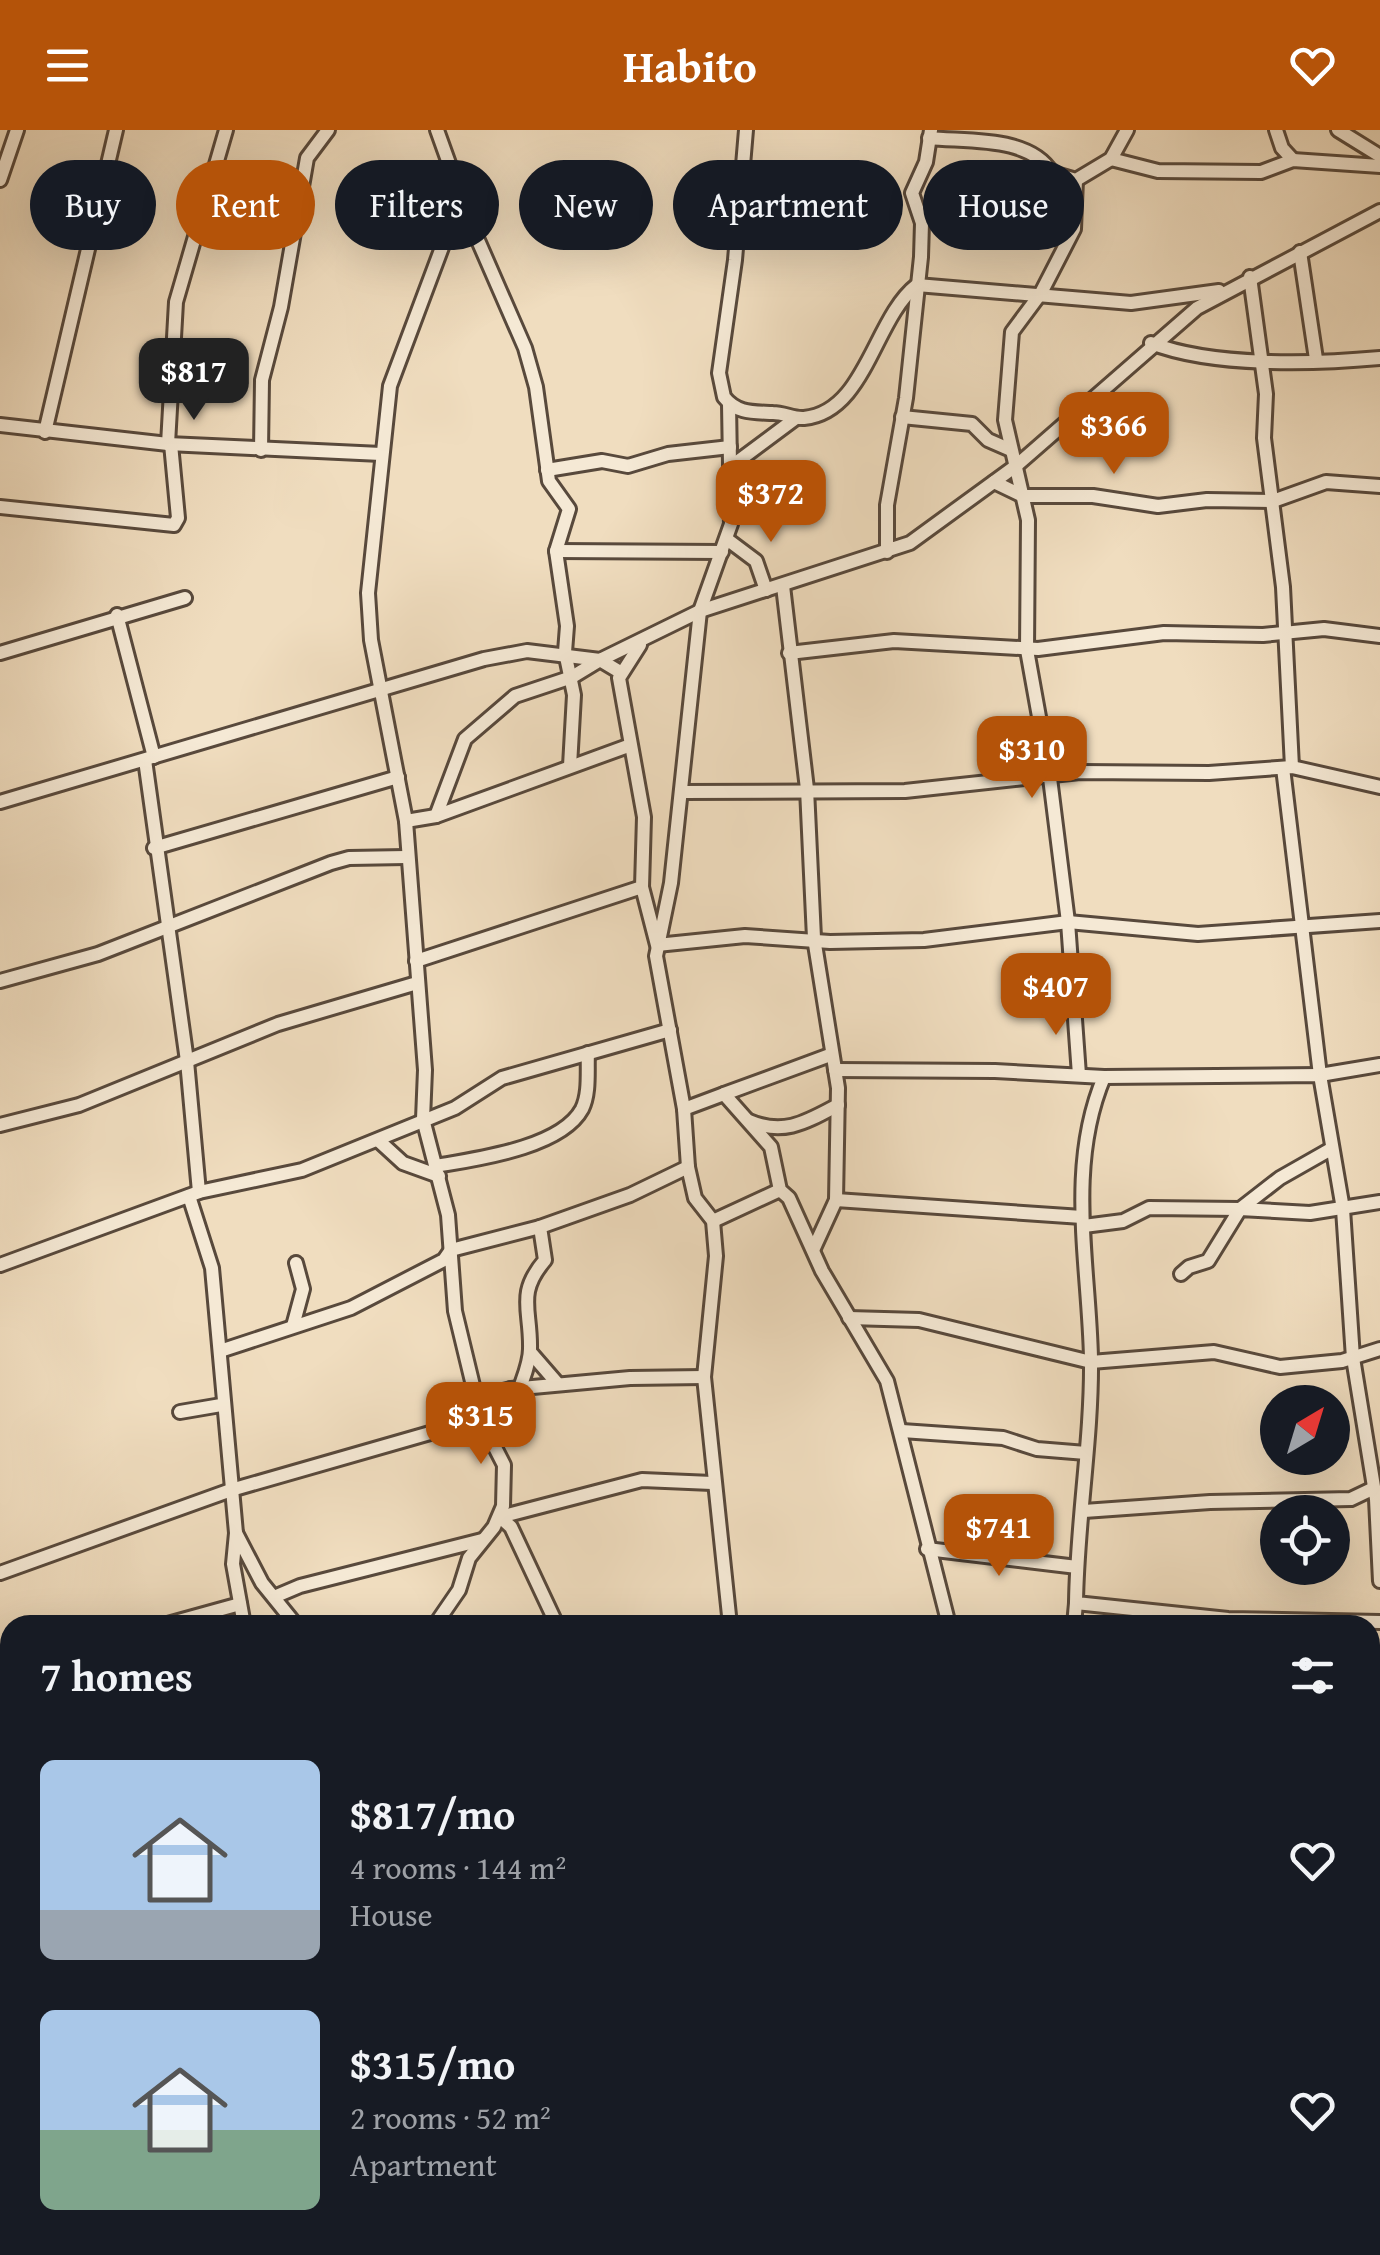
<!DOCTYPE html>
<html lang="en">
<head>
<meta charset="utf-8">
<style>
  :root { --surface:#171b24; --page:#242831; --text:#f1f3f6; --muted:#9ea1a6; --accent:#b45309 }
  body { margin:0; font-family:"Gentium Book Plus",serif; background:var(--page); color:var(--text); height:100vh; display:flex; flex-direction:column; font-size:38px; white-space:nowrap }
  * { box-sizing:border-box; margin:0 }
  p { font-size:32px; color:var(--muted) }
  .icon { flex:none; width:55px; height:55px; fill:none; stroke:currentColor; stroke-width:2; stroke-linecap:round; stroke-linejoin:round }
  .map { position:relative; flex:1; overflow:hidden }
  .drawer { position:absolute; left:0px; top:1485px; width:1380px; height:640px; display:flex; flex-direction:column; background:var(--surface); border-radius:30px 30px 0 0; box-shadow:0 10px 40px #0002 }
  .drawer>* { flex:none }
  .hud { position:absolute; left:30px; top:30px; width:1320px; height:90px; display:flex; gap:20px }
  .needle { width:65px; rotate:38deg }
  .fabs { position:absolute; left:1260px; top:1255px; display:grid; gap:20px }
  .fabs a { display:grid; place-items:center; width:90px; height:90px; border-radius:50%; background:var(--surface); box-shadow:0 10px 40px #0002; font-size:50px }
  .price { position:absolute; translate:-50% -85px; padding:0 22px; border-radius:20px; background:var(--accent); color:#fff; font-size:32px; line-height:65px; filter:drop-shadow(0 2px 5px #0008) }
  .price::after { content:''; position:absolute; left:50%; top:60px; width:30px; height:22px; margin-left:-15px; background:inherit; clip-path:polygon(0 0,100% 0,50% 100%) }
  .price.current { background:#222; color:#fff }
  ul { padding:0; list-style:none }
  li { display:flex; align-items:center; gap:30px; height:250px; padding:0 40px }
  li span { display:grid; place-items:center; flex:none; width:280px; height:200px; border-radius:15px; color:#555 }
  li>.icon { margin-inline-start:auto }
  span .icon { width:120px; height:120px; fill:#fffc; stroke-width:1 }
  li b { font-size:42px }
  h2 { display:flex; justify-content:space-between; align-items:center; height:120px; padding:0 40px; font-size:42px }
  .chip { padding:0 35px; border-radius:45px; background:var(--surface); box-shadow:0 10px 40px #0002; font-size:35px; line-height:90px }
  .chip.current { background:var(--accent); color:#fff }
  header { display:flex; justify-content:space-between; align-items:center; height:130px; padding:0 40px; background:var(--accent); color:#fff; font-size:45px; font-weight:600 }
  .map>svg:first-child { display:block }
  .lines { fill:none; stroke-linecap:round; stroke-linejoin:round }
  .minor-casing { stroke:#58493c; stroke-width:18 }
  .minor { stroke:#f5e9d5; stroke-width:12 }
</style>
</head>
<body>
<header><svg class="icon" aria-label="menu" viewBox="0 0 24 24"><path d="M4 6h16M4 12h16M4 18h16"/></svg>Habito<svg class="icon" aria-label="heart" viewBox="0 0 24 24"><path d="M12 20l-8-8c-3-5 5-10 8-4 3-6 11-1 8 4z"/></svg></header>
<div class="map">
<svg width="1380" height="2125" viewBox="0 0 1380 2125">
  <rect width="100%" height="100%" fill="#f0ddbf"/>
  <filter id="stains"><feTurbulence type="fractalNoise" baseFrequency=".002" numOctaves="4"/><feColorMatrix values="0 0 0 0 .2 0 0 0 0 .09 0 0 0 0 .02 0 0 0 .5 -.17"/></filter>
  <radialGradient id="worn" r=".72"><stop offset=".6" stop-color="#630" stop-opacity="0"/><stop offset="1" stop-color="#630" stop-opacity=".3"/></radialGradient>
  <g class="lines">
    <g class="minor-casing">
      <g id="minor">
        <polyline points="437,0 470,92 525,218 536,257 549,351 569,379 556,421 567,496 565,522 574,565 570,636"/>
        <path d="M746 0 735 130 719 243 724 267C737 284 754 282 773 283 784 283 794 289 804 288 866 282 874 188 917 155L1131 173 1219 161"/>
        <polyline points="1276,0 1282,18 1293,30"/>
        <polyline points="1338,0 1380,26"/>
        <path d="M929 8C969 12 1030 6 1052 43L1076 50 1111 29 1127 0"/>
        <polyline points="1111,29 1158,41 1261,42 1293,30 1380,36"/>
        <polyline points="0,50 17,0"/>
        <polyline points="1076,50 1074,99 1041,163 1012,202 1005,290 1028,390 1027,520 1050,648 1068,792 1079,945"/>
        <polyline points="1300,122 1316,229"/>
        <polyline points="1250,147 1266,264 1264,308 1283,457 1292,637"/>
        <path d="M1151 213C1213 237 1314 234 1380 228"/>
        <polyline points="729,274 731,394 700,481 671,753 656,826 684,979 688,1037 695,1068 713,1091 716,1126 704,1247 730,1495"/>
        <polyline points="902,287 972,294 988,310 1011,320"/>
        <polyline points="0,295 168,314 381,324"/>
        <polyline points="45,302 116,0"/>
        <polyline points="168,314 176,172 226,0"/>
        <polyline points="261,320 262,250 281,177 307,28 328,0"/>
        <polyline points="733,335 796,288"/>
        <polyline points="547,340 602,331 628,336 668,324 730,317"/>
        <polyline points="994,352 1023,366 1093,366 1158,376 1207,370 1273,371 1326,352 1380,356"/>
        <polyline points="0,377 174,395 178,388 171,314"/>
        <polyline points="728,410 756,431 766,460"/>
        <polyline points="556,421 722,422"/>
        <polyline points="887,422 887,375 906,268 921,127 922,93 912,63 926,32 931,0"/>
        <polyline points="783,456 807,659 814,808 838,958 836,1070 814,1118"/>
        <polyline points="117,485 154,627"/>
        <polyline points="0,523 185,468"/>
        <polyline points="789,523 894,511 1038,519 1164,503 1263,505 1324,499 1380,506"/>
        <polyline points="145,630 187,931 199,1062"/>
        <polyline points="1283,638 1320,945 1380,935"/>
        <polyline points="681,662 905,661 1080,642 1209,643 1292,637 1380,657"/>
        <polyline points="0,672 484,529 527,521 600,530 700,481 910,413 1017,335 1197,178 1380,81"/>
        <polyline points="436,686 465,609 515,566 572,547 600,530 620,542"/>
        <polyline points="406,691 436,686 628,616"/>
        <polyline points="154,718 398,647"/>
        <polyline points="642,757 657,815 745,806 830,812 924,810 1068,792 1198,804 1380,791"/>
        <polyline points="416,831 642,757 644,687 619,548 640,515"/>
        <polyline points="0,851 98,824 331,733 349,728 406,727"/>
        <polyline points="835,940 995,941 1104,947 1320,945 1343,1079 1353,1228 1376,1369 1380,1451"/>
        <path d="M1104 947C1066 1037 1089 1134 1091 1228 1092 1309 1077 1391 1076 1473L1228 1489 1380 1492"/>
        <polyline points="724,964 830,925"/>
        <polyline points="684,979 724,964 771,1017 780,1060 789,1068 822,1141 887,1251 949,1495"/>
        <path d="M749 991C784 1006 806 992 838 975"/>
        <polyline points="0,995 79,975 278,894 417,853"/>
        <polyline points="379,1011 403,1033 439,1046"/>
        <path d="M436 1036C476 1029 561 1018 582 979 590 963 587 940 588 923"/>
        <polyline points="189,1066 212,1138 236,1403 233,1434 244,1495"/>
        <polyline points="836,1070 1082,1087"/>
        <polyline points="713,1091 780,1060"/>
        <polyline points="1084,1096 1123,1091 1149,1078 1240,1079 1280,1048 1331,1019"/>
        <polyline points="0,1135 199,1062 302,1040 455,978 502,948 670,900"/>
        <polyline points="1181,1144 1189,1137 1208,1131 1240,1079 1310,1083 1380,1072"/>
        <polyline points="849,1188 919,1190 1091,1232 1214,1222 1280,1237 1342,1231 1380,1219"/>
        <polyline points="293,1196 303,1159 296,1133"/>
        <polyline points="220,1221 351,1178 444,1130 451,1120 540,1097"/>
        <polyline points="531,1223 557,1253"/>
        <path d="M520 1258C524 1246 530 1232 530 1219 531 1179 516 1164 545 1130L540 1097 630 1065 688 1037"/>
        <polyline points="180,1282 221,1275"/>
        <polyline points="902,1301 1003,1308 1037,1319 1086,1323"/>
        <polyline points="493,1313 498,1280 511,1259 630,1248 704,1247"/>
        <polyline points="1084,1381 1210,1372 1351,1369 1372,1359"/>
        <polyline points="500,1387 642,1350 712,1353"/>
        <polyline points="500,1387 511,1397 557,1495"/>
        <polyline points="236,1403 262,1453 296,1495"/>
        <polyline points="927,1419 1077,1437"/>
        <polyline points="0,1443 231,1360 444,1299 465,1287 476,1268 455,1181 448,1085 423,989 425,940 406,691 371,510 368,463 390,256 447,104 461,92 470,92"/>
        <polyline points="274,1467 300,1456 482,1410"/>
        <polyline points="164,1495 240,1474"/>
        <polyline points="435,1495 459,1460 469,1428 494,1397 503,1376 504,1335 484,1296 476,1268 511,1259"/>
        <polyline points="1074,1495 1076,1473"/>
        <polyline points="0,1552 10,1548"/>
        <polyline points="0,1566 10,1620"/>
        <polyline points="1370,1609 1380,1609"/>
        <polyline points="0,1698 10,1695"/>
        <polyline points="1370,1817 1380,1819"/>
        <path d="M1380 1830C1373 1862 1368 2011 1380 2036"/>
        <polyline points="0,2008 10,1999"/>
        <polyline points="293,2115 294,2125"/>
        <polyline points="533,2115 534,2125"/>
        <polyline points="45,2125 58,2120"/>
        <polyline points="803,2125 815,2115"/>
        <polyline points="1196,2125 1202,2115"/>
      </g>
    </g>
    <use href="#minor" class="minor"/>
  </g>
  <rect width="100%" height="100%" filter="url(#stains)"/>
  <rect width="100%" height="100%" fill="url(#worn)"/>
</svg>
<div class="fabs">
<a><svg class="needle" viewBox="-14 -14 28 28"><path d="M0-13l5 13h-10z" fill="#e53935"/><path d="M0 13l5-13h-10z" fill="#9ea1a6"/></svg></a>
<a><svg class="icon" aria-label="locate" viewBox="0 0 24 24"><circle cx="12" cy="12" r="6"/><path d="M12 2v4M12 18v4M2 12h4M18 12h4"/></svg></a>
</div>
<b class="price current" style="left:194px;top:293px">$817</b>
<b class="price" style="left:1114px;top:347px">$366</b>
<b class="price" style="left:771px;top:415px">$372</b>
<b class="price" style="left:1032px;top:671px">$310</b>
<b class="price" style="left:1056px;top:908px">$407</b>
<b class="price" style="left:481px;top:1337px">$315</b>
<b class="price" style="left:999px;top:1449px">$741</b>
<div class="hud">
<a class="chip">Buy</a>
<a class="chip current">Rent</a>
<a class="chip">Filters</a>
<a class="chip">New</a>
<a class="chip">Apartment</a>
<a class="chip">House</a>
</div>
<section class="drawer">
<h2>7 homes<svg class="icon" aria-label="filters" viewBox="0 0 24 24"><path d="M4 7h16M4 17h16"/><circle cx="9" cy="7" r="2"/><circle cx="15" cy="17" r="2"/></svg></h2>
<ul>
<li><span style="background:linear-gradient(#a9c7e8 75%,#9aa5b1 0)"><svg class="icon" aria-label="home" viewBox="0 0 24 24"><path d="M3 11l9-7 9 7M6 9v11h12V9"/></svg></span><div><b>$817/mo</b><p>4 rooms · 144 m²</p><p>House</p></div><svg class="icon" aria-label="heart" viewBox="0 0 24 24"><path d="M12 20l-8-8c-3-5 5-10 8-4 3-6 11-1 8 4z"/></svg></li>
<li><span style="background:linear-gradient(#a9c7e8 60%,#7fa58c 0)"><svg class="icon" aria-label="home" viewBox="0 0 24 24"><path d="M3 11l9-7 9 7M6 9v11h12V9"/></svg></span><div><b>$315/mo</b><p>2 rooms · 52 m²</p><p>Apartment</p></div><svg class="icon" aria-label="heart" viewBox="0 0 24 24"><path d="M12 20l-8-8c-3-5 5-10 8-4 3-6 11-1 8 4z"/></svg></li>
</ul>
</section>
</div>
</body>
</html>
